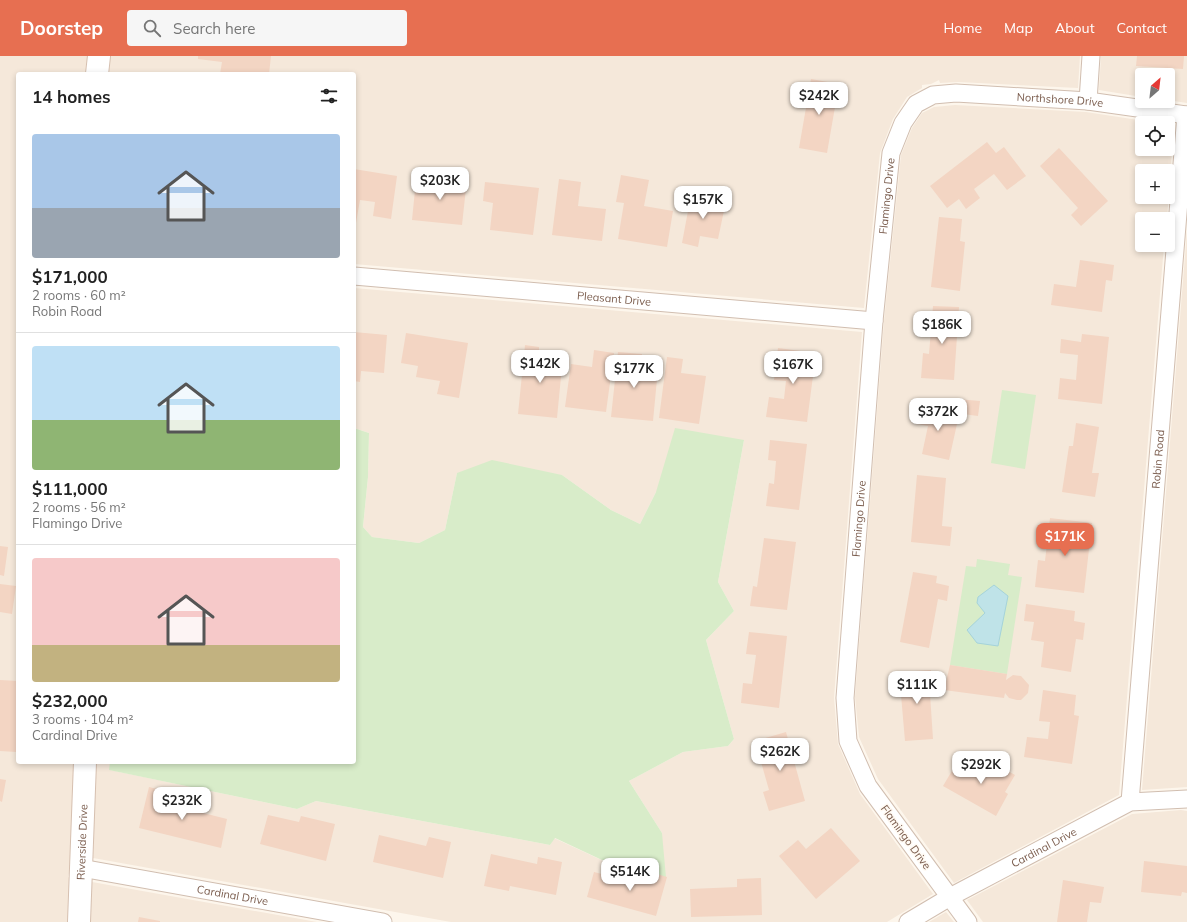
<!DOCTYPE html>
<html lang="en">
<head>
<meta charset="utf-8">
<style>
  :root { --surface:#fff; --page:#f6f6f6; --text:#222; --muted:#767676; --line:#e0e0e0; --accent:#e76f51 }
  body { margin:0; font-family:Mulish,sans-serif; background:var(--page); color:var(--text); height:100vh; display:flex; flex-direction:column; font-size:15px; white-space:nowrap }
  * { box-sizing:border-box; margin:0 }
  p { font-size:13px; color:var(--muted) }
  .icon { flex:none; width:22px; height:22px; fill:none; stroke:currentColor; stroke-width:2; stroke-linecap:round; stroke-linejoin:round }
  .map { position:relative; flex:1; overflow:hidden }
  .details { position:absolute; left:16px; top:16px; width:340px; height:692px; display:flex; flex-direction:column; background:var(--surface); border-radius:4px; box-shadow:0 2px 6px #0003 }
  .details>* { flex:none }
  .needle { width:26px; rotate:28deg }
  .controls { position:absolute; left:1135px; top:12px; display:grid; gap:8px }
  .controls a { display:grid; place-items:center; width:40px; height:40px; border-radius:4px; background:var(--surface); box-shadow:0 2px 6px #0003; font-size:20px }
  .price { position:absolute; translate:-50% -34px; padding:0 9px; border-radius:8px; background:#fff; color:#222; font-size:13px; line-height:26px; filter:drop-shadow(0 1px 2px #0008) }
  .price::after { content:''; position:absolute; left:50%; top:24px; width:12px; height:9px; margin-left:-6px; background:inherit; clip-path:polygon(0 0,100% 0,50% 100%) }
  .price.active { background:var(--accent); color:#fff }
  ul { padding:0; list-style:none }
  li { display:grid; align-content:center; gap:8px; height:212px; padding:0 16px }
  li+li { border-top:1px solid var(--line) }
  li span { display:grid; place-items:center; height:124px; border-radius:4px; color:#555 }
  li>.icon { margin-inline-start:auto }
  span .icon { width:72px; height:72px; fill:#fffc; stroke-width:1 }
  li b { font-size:17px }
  h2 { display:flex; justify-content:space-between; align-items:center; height:48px; padding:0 16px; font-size:17px }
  header { display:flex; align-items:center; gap:24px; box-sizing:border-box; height:56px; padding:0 20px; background:var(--accent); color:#fff }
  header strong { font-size:19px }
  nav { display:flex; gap:22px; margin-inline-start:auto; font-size:14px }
  .search { width:280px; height:36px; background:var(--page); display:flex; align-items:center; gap:10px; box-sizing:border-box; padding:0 14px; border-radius:4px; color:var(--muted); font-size:15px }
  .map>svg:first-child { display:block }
  .residential { fill:#f5e8da; fill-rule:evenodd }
  .green { fill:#d8ecc9 }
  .water { fill:#bfe3e8; stroke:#a5d3da }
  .building { fill:#f3d5c3 }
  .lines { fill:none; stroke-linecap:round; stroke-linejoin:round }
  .street-casing { stroke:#d1beb0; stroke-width:19 }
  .secondary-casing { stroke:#d6c0b0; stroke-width:24 }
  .street { stroke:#fff; stroke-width:17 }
  .secondary { stroke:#fff; stroke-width:22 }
  .labels { text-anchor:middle; stroke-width:3; stroke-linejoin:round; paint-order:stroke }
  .street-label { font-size:11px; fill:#7a5c4d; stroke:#fffaf3 }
</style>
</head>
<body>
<header>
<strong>Doorstep</strong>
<div class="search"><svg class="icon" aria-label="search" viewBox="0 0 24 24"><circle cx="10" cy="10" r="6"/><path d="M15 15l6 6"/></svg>Search here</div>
<nav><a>Home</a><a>Map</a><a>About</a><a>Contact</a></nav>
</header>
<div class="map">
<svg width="1187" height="866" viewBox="0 0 1187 866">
  <rect width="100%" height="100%" fill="#fdf6ec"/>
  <g class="residential">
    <polygon points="0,0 88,0 86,18 18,18 18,706 74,706 71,811 68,821 70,822 68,866 0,866"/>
    <polygon points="110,0 1080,0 1078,32 958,26 940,27 939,24 931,28 922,29 922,32 907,41 893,63 880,97 864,252 354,208 354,18 108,18"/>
    <polygon points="1101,0 1187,0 1187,47 1168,44 1168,19 1142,19 1142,41 1099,34"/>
    <path d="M955 49 1086 56 1158 67H1142V93H1168V68L1174 69 1167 163H1142V189H1164L1119 739 954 827 878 723 859 681 855 641 884 265 901 99 912 72 922 57 934 51ZM1142 115H1168V141H1142Z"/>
    <polygon points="1187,175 1187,731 1142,734"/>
    <polygon points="354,232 862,276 834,642 838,688 860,738 933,838 887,866 451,866 93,802 96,706 110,706 110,714 297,753 316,745 550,789 554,782 634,819 662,777 629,725 683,696 728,690 734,683 706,584 734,555 718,526 744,384 656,436 640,468 611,454 562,419 457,417 445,474 419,487 372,481 363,471 368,421 369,377 354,372"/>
    <polygon points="1181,754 1187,755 1187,866 983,866 967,844 1132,758"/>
    <polygon points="92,826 317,866 90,866"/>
    <polygon points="946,856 954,866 929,866"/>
  </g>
  <g class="green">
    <polygon points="1002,334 1036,339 1025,413 991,407"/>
    <polygon points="354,372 369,377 368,421 363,471 372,481 419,487 445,474 457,417 492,404 562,419 611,454 640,468 656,436 675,372 744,384 718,526 734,555 706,584 734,683 728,690 683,696 629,725 662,777 666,822 634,819 555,782 550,789 316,745 297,753 109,714 110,706 354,706"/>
    <polygon points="977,503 1010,508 1008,519 1022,521 1007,618 950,609 966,510 976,511"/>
  </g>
  <polygon class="water" points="994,529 1008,540 998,590 977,587 967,574 985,557 977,547 978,541"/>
  <g class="building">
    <polygon points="198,0 271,0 269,18 220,18 222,6 198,3"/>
    <polygon points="1137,0 1184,0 1183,13 1136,10"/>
    <polygon points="811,23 839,28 827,97 799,92"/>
    <polygon points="987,86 996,97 1004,91 1026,120 1007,134 994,118 974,133 980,142 966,153 959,143 947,152 930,130"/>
    <polygon points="1059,92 1108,145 1081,170 1071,159 1078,152 1040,110"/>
    <polygon points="354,113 397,120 391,163 373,160 375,146 360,144 356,167 354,166"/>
    <polygon points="439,119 467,123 462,169 412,164 416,124 438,127"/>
    <polygon points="621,119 649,124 644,150 673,155 667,191 618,183 624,147 616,146"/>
    <polygon points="559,123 581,126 578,150 606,153 602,185 552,179"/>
    <polygon points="485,126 539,132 533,179 490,174 493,147 483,145"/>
    <polygon points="691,139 726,145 718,183 700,180 698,191 682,187"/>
    <polygon points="939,161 962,163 960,185 965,186 960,235 931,231"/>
    <polygon points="1080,204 1114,209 1112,225 1106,224 1102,256 1051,249 1054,228 1076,231"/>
    <polygon points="933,250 959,251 954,324 921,322 923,297 929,298"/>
    <polygon points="354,276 387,279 384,317 361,315 360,326 354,325"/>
    <polygon points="406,277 468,287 459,342 437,338 440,325 416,321 418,310 401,307"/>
    <polygon points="1082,278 1109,281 1102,348 1058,343 1060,322 1076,324 1078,299 1060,297 1061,283 1081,286"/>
    <polygon points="525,289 539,291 539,297 563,300 557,362 518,358"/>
    <polygon points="778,292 816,297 807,366 766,361 769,341 784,343 786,325 774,324"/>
    <polygon points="594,294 614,297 606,356 565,351 571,308 592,311"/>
    <polygon points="618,296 642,298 641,311 658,313 653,365 611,361"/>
    <polygon points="667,301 683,303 681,317 706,320 699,368 659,362"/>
    <polygon points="957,343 980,345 978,360 955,357"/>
    <polygon points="921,350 959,359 949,404 922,398 928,370 917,368"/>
    <polygon points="1076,367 1099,371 1092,417 1099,417 1095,441 1062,436 1069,390 1073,390"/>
    <polygon points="770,384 807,388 799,454 766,450 769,427 774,428 776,405 768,404"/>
    <polygon points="917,419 946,422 942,470 952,471 950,490 911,486"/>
    <polygon points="1050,462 1092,467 1084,537 1035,531 1038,504 1045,505"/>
    <polygon points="764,482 796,486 787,554 750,550 753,530 757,531"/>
    <polygon points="0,490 8,491 4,520 0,519"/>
    <polygon points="913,516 937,520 936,527 949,530 947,545 938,543 929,592 900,586"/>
    <polygon points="0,528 16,530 12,558 0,556"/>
    <polygon points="1026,548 1075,555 1074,565 1085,567 1083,584 1076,583 1071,616 1041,611 1044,586 1031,584 1034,566 1024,565"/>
    <polygon points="749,576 787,580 779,652 741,647 743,627 752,628 756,599 746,598"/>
    <polygon points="950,609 1007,618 1006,624 1013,619 1021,620 1029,629 1028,637 1021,644 1017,644 1009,642 1005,637 1004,642 944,634"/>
    <polygon points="931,614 933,638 930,638 933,683 905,685 899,616"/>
    <polygon points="0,624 18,625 16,696 0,695"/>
    <polygon points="1043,634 1076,639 1074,659 1079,660 1072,708 1024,701 1027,681 1048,683 1050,666 1039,665"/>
    <polygon points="786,676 805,745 769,755 763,736 769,734 755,685"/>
    <polygon points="959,703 983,716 990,705 1015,719 1005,736 1008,738 996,760 943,730"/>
    <polygon points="0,723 6,724 2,746 0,745"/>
    <polygon points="149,731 169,736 165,752 189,757 192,745 205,748 203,757 227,763 221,792 139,772"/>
    <polygon points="268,759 299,766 301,760 335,768 326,805 260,788"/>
    <polygon points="831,772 860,805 816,843 779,800 798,784 806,793"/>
    <polygon points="379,779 426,790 429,781 451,786 443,822 373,806"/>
    <polygon points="491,798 537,808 538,801 562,806 556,839 510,830 509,835 484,830"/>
    <polygon points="1144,805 1187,810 1187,837 1182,836 1181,840 1141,836"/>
    <polygon points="643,814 667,821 656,860 587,841 594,816 640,828"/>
    <polygon points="761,822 762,859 691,861 690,833 737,831 737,823"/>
    <polygon points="1063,824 1104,831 1101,847 1090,846 1087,866 1057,866"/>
    <polygon points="139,861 160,865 160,866 138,866"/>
  </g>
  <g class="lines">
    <g class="street-casing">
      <g id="street">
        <polyline points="1088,45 1091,0"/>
        <path id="s1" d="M354 220 874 265"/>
        <path id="s2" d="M1130 746 1186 59"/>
        <path id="s3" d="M81 812 383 866"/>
        <path id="s4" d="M908 866 950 841 1130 746 1187 743"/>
        <path id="s5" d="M968 866 868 730 848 685 845 642 874 265 891 97 903 67 916 48 933 39 956 37 1088 45 1187 59"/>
      </g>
    </g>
    <g class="secondary-casing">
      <g id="secondary">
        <polyline points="97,18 99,0"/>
        <path id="s6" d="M79 866 85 706"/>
      </g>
    </g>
    <use href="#street" class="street"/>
    <use href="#secondary" class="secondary"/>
  </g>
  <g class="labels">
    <g class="street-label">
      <text dy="4" stroke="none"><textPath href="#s5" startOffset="1010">Northshore Drive</textPath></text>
      <text dy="4" stroke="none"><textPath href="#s5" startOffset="765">Flamingo Drive</textPath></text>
      <text dy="4" stroke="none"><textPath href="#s1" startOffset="261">Pleasant Drive</textPath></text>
      <text dy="4" stroke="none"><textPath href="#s2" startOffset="344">Robin Road</textPath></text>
      <text dy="4" stroke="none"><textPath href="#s5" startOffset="441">Flamingo Drive</textPath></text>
      <text transform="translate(906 781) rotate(54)" y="4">Flamingo Drive</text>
      <text dy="4" stroke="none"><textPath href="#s6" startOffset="80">Riverside Drive</textPath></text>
      <text dy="4" stroke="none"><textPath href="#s4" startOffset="155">Cardinal Drive</textPath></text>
      <text dy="4" stroke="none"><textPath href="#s3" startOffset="154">Cardinal Drive</textPath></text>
    </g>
  </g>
</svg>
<div class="controls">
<a><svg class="needle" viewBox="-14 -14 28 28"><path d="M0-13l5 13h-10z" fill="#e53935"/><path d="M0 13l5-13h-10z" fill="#767676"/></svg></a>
<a><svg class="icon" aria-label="locate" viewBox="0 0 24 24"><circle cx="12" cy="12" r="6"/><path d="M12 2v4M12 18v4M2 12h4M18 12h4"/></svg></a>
<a>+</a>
<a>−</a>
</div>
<b class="price" style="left:819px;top:60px">$242K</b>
<b class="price" style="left:440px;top:145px">$203K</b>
<b class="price" style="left:703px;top:164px">$157K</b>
<b class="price" style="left:942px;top:289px">$186K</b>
<b class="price" style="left:540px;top:328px">$142K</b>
<b class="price" style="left:793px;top:329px">$167K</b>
<b class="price" style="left:634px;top:333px">$177K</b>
<b class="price" style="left:938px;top:376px">$372K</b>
<b class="price active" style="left:1065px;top:501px">$171K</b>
<b class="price" style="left:917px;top:649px">$111K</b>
<b class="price" style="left:780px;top:716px">$262K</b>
<b class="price" style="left:981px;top:729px">$292K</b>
<b class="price" style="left:182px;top:765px">$232K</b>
<b class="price" style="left:630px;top:836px">$514K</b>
<section class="details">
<h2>14 homes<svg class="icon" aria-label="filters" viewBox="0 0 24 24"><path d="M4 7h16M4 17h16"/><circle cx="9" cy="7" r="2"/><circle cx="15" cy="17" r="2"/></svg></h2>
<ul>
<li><span style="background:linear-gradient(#a9c7e8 60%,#9aa5b1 0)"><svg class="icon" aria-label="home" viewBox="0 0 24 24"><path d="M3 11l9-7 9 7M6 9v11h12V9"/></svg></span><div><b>$171,000</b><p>2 rooms · 60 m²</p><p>Robin Road</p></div></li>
<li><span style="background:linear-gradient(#bfe0f5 60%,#8fb573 0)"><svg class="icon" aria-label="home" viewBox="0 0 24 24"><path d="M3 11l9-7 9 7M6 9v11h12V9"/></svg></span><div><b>$111,000</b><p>2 rooms · 56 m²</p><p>Flamingo Drive</p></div></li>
<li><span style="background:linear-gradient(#f6c9c9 70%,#c2b280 0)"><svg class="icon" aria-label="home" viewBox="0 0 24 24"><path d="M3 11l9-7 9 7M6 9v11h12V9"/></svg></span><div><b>$232,000</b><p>3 rooms · 104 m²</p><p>Cardinal Drive</p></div></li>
</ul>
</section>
</div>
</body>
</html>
